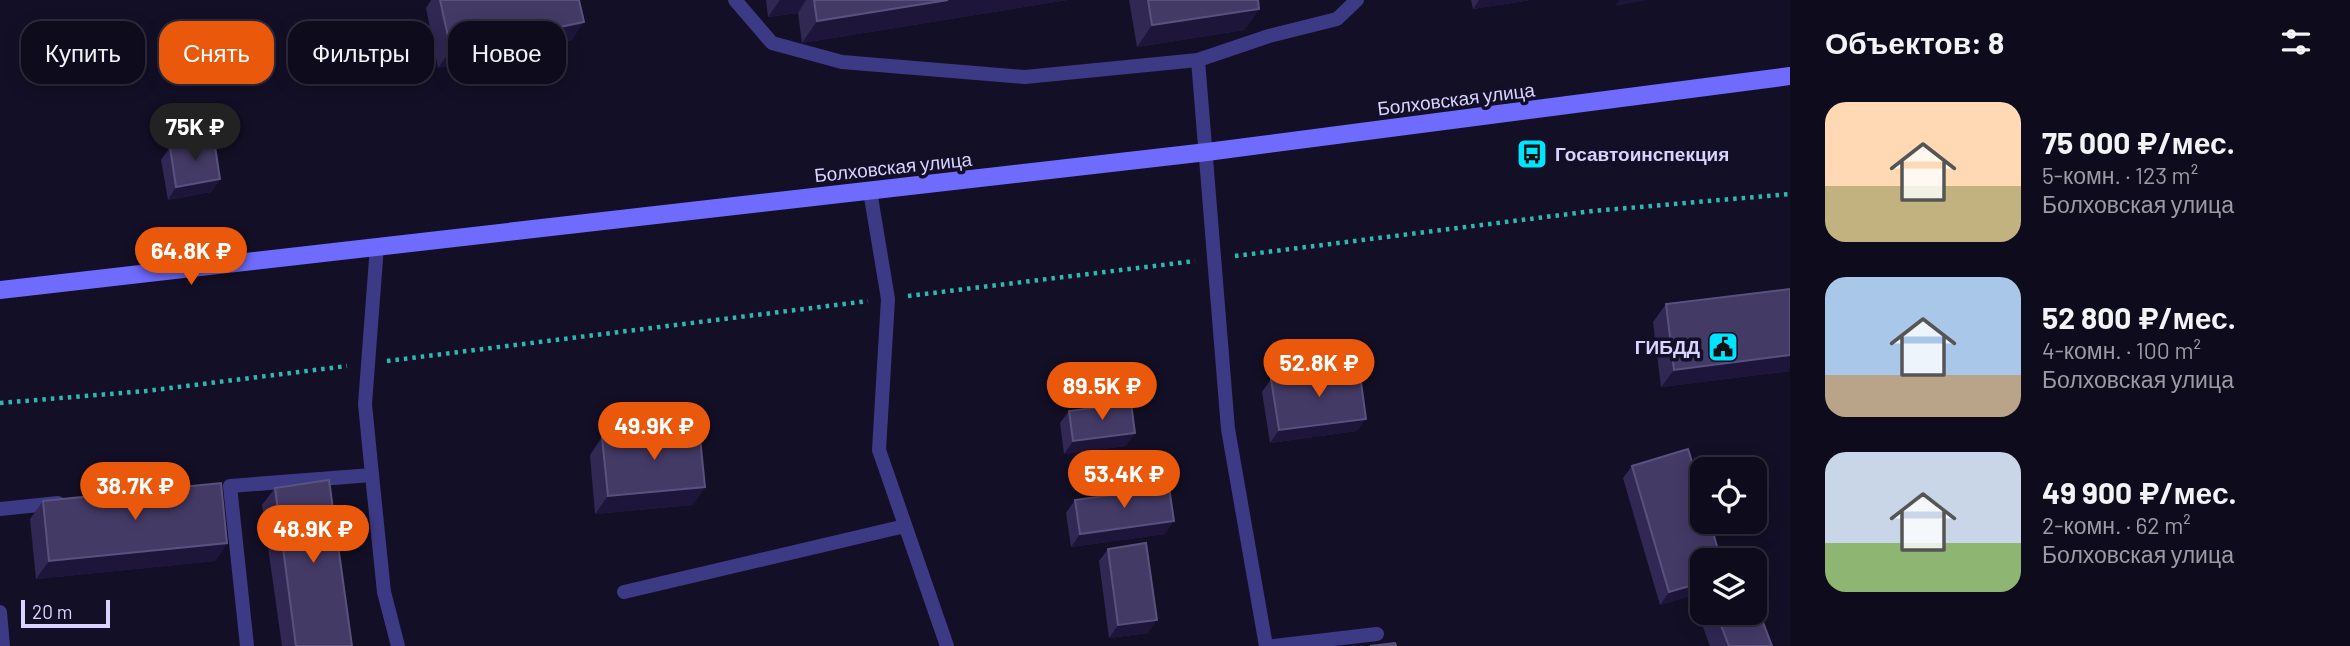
<!DOCTYPE html>
<html lang="ru">
<head>
<meta charset="utf-8">
<style>
  :root { --surface:#0e0b1c; --page:#1c1929; --text:#f1f3f6; --muted:#9b9ba3; --line:#2e2b3b; --accent:#ea580c }
  body { margin:0; font-family:Barlow,sans-serif; background:var(--page); color:var(--text); height:100vh; display:flex; flex-direction:column; font-size:26px; white-space:nowrap }
  * { box-sizing:border-box; margin:0 }
  p { font-size:23px; color:var(--muted) }
  .icon { flex:none; width:38px; height:38px; fill:none; stroke:currentColor; stroke-width:2; stroke-linecap:round; stroke-linejoin:round }
  .map { position:relative; flex:1; overflow:hidden }
  .details { display:flex; flex-direction:column; background:var(--surface); width:560px }
  .details>* { flex:none }
  .banner { position:absolute; left:21px; top:21px; width:665px; height:63px; display:flex; gap:14px }
  .buttons { position:absolute; left:1690px; top:457px; display:grid; gap:14px }
  .buttons a { display:grid; place-items:center; width:77px; height:77px; border-radius:14px; background:var(--surface); box-shadow:0 4px 18px #0003,0 0 0 2px var(--line); font-size:35px }
  .scale { position:absolute; left:21px; bottom:18px; width:89px; box-sizing:border-box; padding-left:7px; border:4px solid #d9d4ff; border-top:0; font-size:19px; line-height:24px; white-space:nowrap; color:#d9d4ff; -webkit-text-stroke:5px #130f26; paint-order:stroke }
  .price { position:absolute; translate:-50% -60px; padding:0 16px; border-radius:24px; background:var(--accent); color:#fff; font-size:23px; line-height:46px; filter:drop-shadow(0 2px 4px #0008) }
  .price::after { content:''; position:absolute; left:50%; top:42px; width:21px; height:16px; margin-left:-10px; background:inherit; clip-path:polygon(0 0,100% 0,50% 100%) }
  .price.active { background:#222; color:#fff }
  ul { padding:0; list-style:none }
  li { display:flex; align-items:center; gap:21px; height:175px; padding:0 35px }
  li span { display:grid; place-items:center; flex:none; width:196px; height:140px; border-radius:21px; color:#555 }
  li>.icon { margin-inline-start:auto }
  span .icon { width:84px; height:84px; fill:#fffc; stroke-width:1 }
  li b { font-size:30px }
  h2 { display:flex; justify-content:space-between; align-items:center; height:84px; padding:0 35px; font-size:30px }
  .chip { padding:0 24px; border-radius:21px; background:var(--surface); box-shadow:0 4px 18px #0003,0 0 0 2px var(--line); font-size:24px; line-height:63px }
  .chip.active { background:var(--accent); color:#fff }
  main { display:flex; flex:1; min-height:0 }
  .map>svg:first-child { display:block }
  .lines { fill:none; stroke-linecap:round; stroke-linejoin:round }
  .path { stroke:#2fb8b0; stroke-width:4.5; stroke-dasharray:3.5 5; stroke-linecap:butt }
  .lane { stroke:#3d3a85; stroke-width:14 }
  .secondary { stroke:#6f6bff; stroke-width:18 }
  .wall { fill:#312854 }
  .shaded-wall { fill:#1d163a }
  .building { fill:#433a66; stroke:#5a527e; stroke-width:2 }
  .labels { text-anchor:middle; stroke-width:7; stroke-linejoin:round; paint-order:stroke }
  .street-label { font-size:19px; fill:#d9d4ff; stroke:#130f26 }
  .poi-label { font-size:19px; font-weight:bold; fill:#d9d4ff; stroke:#130f26; text-anchor:start }
</style>
</head>
<body>
<main>
<div class="map">
<svg width="1790" height="646" viewBox="0 0 1790 646">
  <rect width="100%" height="100%" fill="#130f26"/>
  <g class="lines">
    <g class="path">
      <polyline points="1235,256 1593,211 1790,194"/>
      <polyline points="908,296 1195,261"/>
      <polyline points="387,361 868,301"/>
      <polyline points="0,403 146,391 347,366"/>
    </g>
    <g class="lane">
      <polyline points="735,0 772,43 842,62 1025,77 1198,60 1269,36 1337,19 1357,0"/>
      <polyline points="1198,60 1228,429 1266,646"/>
      <polyline points="870,191 888,299 879,450 947,646"/>
      <polyline points="372,475 384,592 398,646"/>
      <polyline points="0,509 58,503"/>
      <polyline points="624,592 905,526"/>
      <polyline points="0,612 3,646"/>
      <polyline points="247,646 230,486 372,475 365,404 377,246"/>
      <polyline points="1274,646 1377,634"/>
    </g>
    <polyline class="secondary" points="0,290 1207,152 1790,76"/>
  </g>
  <g class="wall">
    <polygon points="431,0 440,0 572,40 438,68 426,8"/>
    <polygon points="766,0 1067,0 802,43 798,13 768,17"/>
    <polygon points="1129,0 1258,0 1259,9 1244,30 1137,47"/>
    <polygon points="1471,0 1530,0 1473,9"/>
    <polygon points="170,147 220,179 211,192 168,200 161,160"/>
    <polygon points="1790,289 1790,371 1661,387 1653,322 1666,304"/>
    <polygon points="1271,379 1357,431 1270,443 1262,392"/>
    <polygon points="1069,411 1126,446 1064,454 1060,423"/>
    <polygon points="602,437 705,487 692,505 595,514 590,455"/>
    <polygon points="1632,466 1703,560 1703,592 1660,605 1623,478"/>
    <polygon points="275,488 352,646 282,646 262,505"/>
    <polygon points="1075,500 1165,534 1071,547 1066,513"/>
    <polygon points="43,501 227,543 215,561 36,579 30,519"/>
    <polygon points="1108,549 1148,633 1109,638 1099,561"/>
    <polygon points="1704,612 1755,612 1772,646 1710,646 1700,619"/>
  </g>
  <g class="shaded-wall">
    <polygon points="780,0 806,0 798,13 768,17"/>
    <polygon points="948,0 1067,0 802,43 817,21"/>
    <polygon points="1479,0 1530,0 1473,9"/>
    <polygon points="1619,0 1648,0 1615,6"/>
    <polygon points="1259,9 1244,30 1137,47 1152,25"/>
    <polygon points="584,22 572,40 438,68 451,50"/>
    <polygon points="220,179 211,192 168,200 176,187"/>
    <polygon points="1790,355 1790,371 1661,387 1674,370"/>
    <polygon points="1366,419 1357,431 1270,443 1279,430"/>
    <polygon points="1135,433 1126,446 1064,454 1073,441"/>
    <polygon points="705,487 692,505 595,514 608,496"/>
    <polygon points="1174,521 1165,534 1071,547 1080,534"/>
    <polygon points="227,543 215,561 36,579 49,561"/>
    <polygon points="1703,582 1703,592 1660,605 1669,592"/>
    <polygon points="1157,620 1148,633 1109,638 1118,625"/>
  </g>
  <g class="building">
    <polygon points="440,0 579,0 584,22 451,50"/>
    <polygon points="814,0 948,0 817,21"/>
    <polygon points="1148,0 1258,0 1259,9 1152,25"/>
    <polygon points="214,140 220,179 176,187 170,147"/>
    <polygon points="1790,289 1790,355 1674,370 1666,304"/>
    <polygon points="1359,367 1366,419 1279,430 1271,379"/>
    <polygon points="1131,403 1135,433 1073,441 1069,411"/>
    <polygon points="699,428 705,487 608,496 602,437"/>
    <polygon points="1688,449 1703,497 1703,522 1710,522 1721,560 1703,560 1703,582 1669,592 1632,466"/>
    <polygon points="329,480 352,646 296,646 275,488"/>
    <polygon points="221,483 227,543 49,561 43,501"/>
    <polygon points="1169,487 1174,521 1080,534 1075,500"/>
    <polygon points="1146,543 1157,620 1118,625 1108,549"/>
    <polygon points="1755,601 1772,646 1729,646 1716,612 1755,612"/>
    <polygon points="1395,643 1396,646 1370,646"/>
  </g>
  <defs>
    <g id="bus-square" transform="scale(1.575)"><rect x="-9" y="-9" width="18" height="18" rx="4" fill="#00e5ff" stroke="#130f26"/><path d="M-5-6H5V4H4V6H2V4H-2V6H-4V4H-5ZM-3.5-4V0h7V-4ZM-3.5 1.2v1.5H-2V1.2ZM2 1.2v1.5H3.5V1.2Z" fill="#111"/></g>
    <g id="civic-square" transform="scale(1.575)"><rect x="-9" y="-9" width="18" height="18" rx="4" fill="#00e5ff" stroke="#130f26"/><path d="M-.6-6.5H3V-4.5H.6V-3L4-1V1h2V6H-6V1h2V-1L-.6-3ZM-1.2 2.5V6h2.4V2.5Z" fill="#111"/></g>
  </defs>
  <g fill-rule="evenodd">
    <use href="#bus-square" x="1532" y="154"/>
    <use href="#civic-square" x="1723" y="347"/>
  </g>
  <g class="labels">
    <g class="street-label">
      <text transform="translate(1456 99) rotate(-7)" y="7">Болховская улица</text>
      <text transform="translate(893 167) rotate(-6)" y="7">Болховская улица</text>
    </g>
    <g class="poi-label">
      <text x="1555" y="161">Госавтоинспекция</text>
      <text x="1700" y="354" text-anchor="end">ГИБДД</text>
    </g>
  </g>
</svg>
<div class="buttons">
<a><svg class="icon" aria-label="locate" viewBox="0 0 24 24"><circle cx="12" cy="12" r="6"/><path d="M12 2v4M12 18v4M2 12h4M18 12h4"/></svg></a>
<a><svg class="icon" aria-label="layers" viewBox="0 0 24 24"><path d="M12 4l9 5-9 5-9-5zM3 14l9 5 9-5"/></svg></a>
</div>
<div class="scale">20 m</div>
<b class="price active" style="left:195px;top:163px">75K ₽</b>
<b class="price" style="left:191px;top:287px">64.8K ₽</b>
<b class="price" style="left:1319px;top:399px">52.8K ₽</b>
<b class="price" style="left:1102px;top:422px">89.5K ₽</b>
<b class="price" style="left:654px;top:462px">49.9K ₽</b>
<b class="price" style="left:1124px;top:510px">53.4K ₽</b>
<b class="price" style="left:135px;top:522px">38.7K ₽</b>
<b class="price" style="left:313px;top:565px">48.9K ₽</b>
<div class="banner">
<a class="chip">Купить</a>
<a class="chip active">Снять</a>
<a class="chip">Фильтры</a>
<a class="chip">Новое</a>
</div>
</div>
<section class="details">
<h2>Объектов: 8<svg class="icon" aria-label="filters" viewBox="0 0 24 24"><path d="M4 7h16M4 17h16"/><circle cx="9" cy="7" r="2"/><circle cx="15" cy="17" r="2"/></svg></h2>
<ul>
<li><span style="background:linear-gradient(#ffd9b3 60%,#c2b280 0)"><svg class="icon" aria-label="home" viewBox="0 0 24 24"><path d="M3 11l9-7 9 7M6 9v11h12V9"/></svg></span><div><b>75 000 ₽/мес.</b><p>5-комн. · 123 m²</p><p>Болховская улица</p></div></li>
<li><span style="background:linear-gradient(#a9c7e8 70%,#b9a48a 0)"><svg class="icon" aria-label="home" viewBox="0 0 24 24"><path d="M3 11l9-7 9 7M6 9v11h12V9"/></svg></span><div><b>52 800 ₽/мес.</b><p>4-комн. · 100 m²</p><p>Болховская улица</p></div></li>
<li><span style="background:linear-gradient(#c9d6e8 65%,#8fb573 0)"><svg class="icon" aria-label="home" viewBox="0 0 24 24"><path d="M3 11l9-7 9 7M6 9v11h12V9"/></svg></span><div><b>49 900 ₽/мес.</b><p>2-комн. · 62 m²</p><p>Болховская улица</p></div></li>
</ul>
</section>
</main>
</body>
</html>
